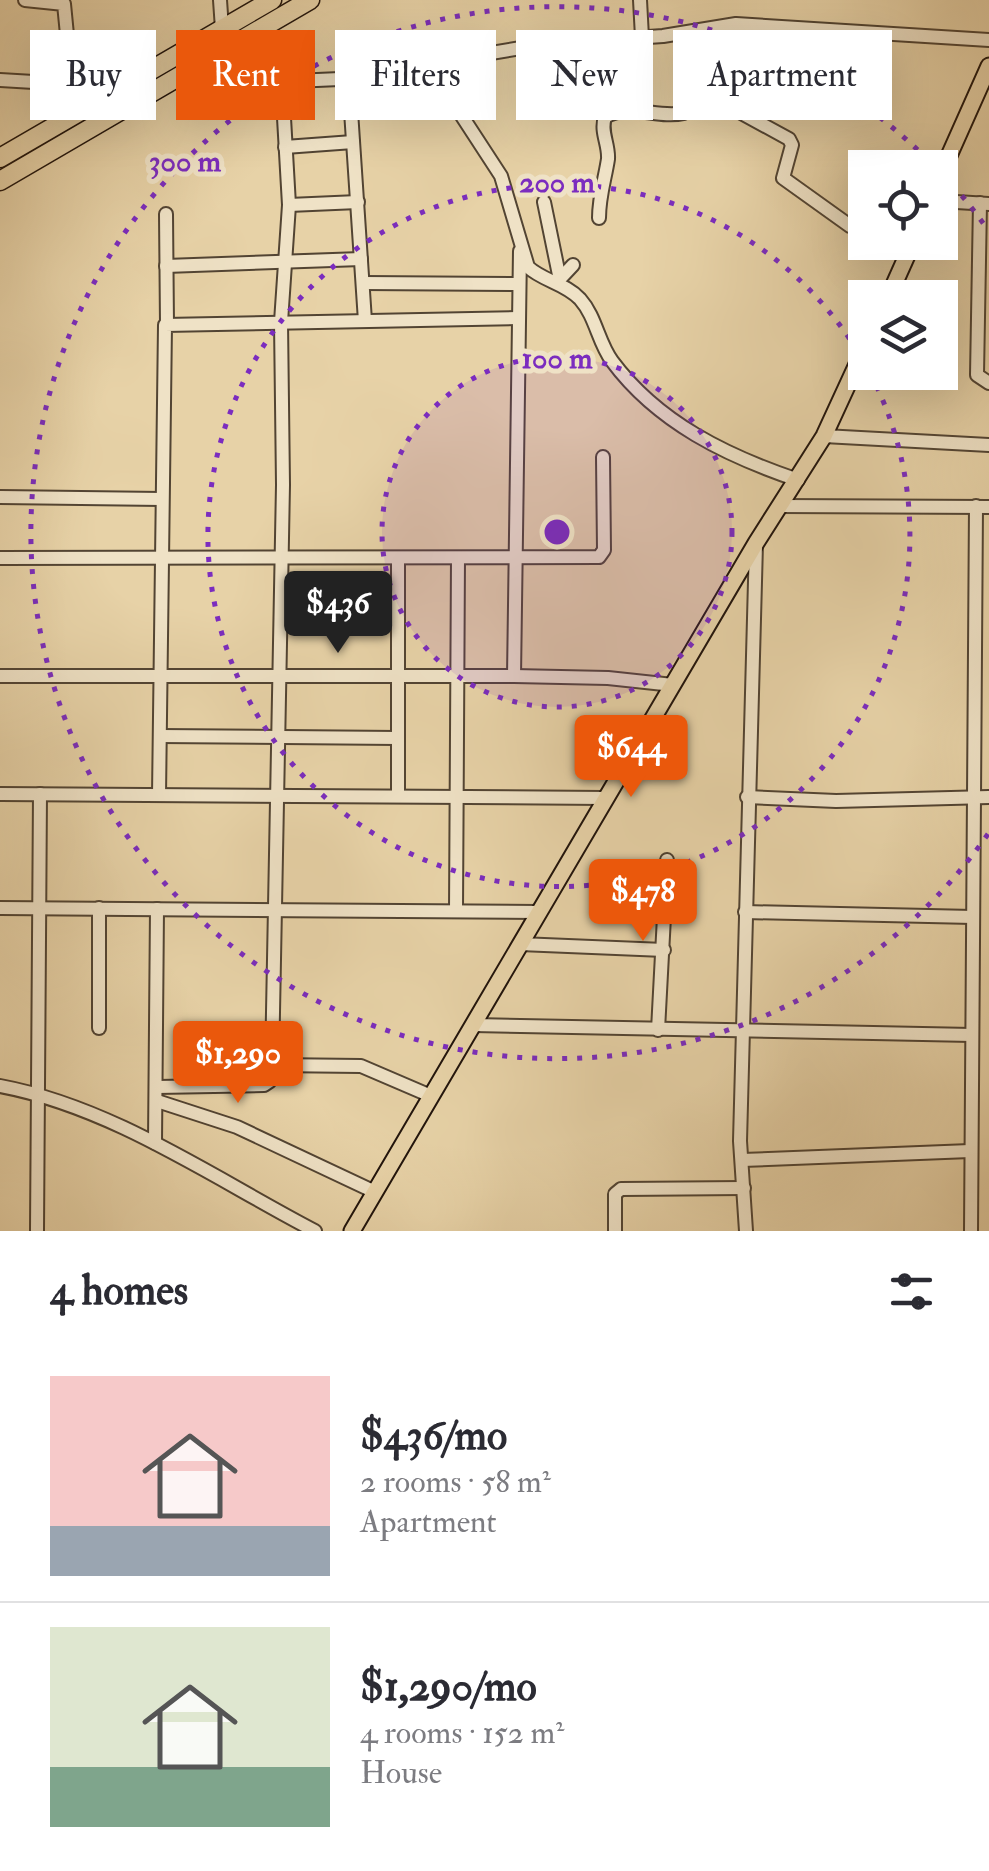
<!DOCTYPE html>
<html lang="en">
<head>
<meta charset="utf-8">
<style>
  :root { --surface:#fff; --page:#f2f2f3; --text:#2b2b33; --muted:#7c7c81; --line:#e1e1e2; --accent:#ea580c }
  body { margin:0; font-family:"IM FELL Double Pica",serif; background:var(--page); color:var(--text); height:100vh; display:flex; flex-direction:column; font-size:38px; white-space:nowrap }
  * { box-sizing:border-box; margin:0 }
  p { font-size:32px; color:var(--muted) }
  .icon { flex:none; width:55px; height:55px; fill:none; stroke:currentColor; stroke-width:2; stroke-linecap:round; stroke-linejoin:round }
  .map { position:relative; height:1231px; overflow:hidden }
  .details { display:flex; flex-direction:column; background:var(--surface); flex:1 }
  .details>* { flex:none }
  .hud { position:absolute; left:30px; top:30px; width:930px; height:90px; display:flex; gap:20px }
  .fabs { position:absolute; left:848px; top:150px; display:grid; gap:20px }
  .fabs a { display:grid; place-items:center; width:110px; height:110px; border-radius:0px; background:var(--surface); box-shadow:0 10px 40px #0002; font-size:50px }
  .price { position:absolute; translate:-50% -85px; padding:0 22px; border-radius:10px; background:var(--accent); color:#fff; font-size:32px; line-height:65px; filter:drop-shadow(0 2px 5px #0008) }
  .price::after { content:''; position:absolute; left:50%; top:60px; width:30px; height:22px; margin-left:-15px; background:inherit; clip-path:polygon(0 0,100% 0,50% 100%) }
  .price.on { background:#222; color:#fff }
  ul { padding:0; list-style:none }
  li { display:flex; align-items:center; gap:30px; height:250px; padding:0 50px }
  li+li { border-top:2px solid var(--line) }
  li span { display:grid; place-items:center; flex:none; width:280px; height:200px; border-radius:0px; color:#555 }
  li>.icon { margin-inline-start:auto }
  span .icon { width:120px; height:120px; fill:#fffc; stroke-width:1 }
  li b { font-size:42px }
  h2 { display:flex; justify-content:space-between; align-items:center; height:120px; padding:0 50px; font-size:42px }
  .pill { padding:0 35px; border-radius:0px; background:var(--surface); box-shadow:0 10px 40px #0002; font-size:35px; line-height:90px }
  .pill.on { background:var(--accent); color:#fff }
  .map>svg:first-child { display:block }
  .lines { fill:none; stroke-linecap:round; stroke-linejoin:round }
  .minor-casing { stroke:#524433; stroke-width:16 }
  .major-casing { stroke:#21140c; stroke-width:19 }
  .highway-casing { stroke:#21140c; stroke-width:21 }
  .minor { stroke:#efe2c6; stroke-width:12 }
  .major { stroke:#e7d2a7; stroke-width:15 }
  .highway { stroke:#e7d2a7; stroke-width:18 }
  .ring { fill:none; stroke:#7b2cbf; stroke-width:5; stroke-dasharray:5 10 }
  .centre { fill:#7b2cbf; stroke:#efe2c6; stroke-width:5 }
  .ring-label { font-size:30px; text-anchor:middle; font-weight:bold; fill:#7b2cbf; stroke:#efe2c6; stroke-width:10; stroke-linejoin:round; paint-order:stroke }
</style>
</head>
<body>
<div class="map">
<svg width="989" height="1231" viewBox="0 0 989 1231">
  <rect width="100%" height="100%" fill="#e7d2a7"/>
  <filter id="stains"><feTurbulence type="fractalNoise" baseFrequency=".002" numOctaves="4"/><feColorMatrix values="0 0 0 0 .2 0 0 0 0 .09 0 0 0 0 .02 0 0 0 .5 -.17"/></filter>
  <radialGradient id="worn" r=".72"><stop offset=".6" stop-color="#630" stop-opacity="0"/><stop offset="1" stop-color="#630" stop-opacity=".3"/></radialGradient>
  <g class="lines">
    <g class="minor-casing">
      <g id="minor">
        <polyline points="25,0 64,4 72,86"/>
        <polyline points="220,0 222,29"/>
        <polyline points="640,0 642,37"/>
        <polyline points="174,79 204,85 431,75"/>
        <polyline points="0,80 67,84 90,106"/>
        <polyline points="349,81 365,321"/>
        <polyline points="282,83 289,205 281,322 283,485 272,1065 361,1066 431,1096"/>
        <polyline points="285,147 353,142"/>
        <polyline points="940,201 989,204"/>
        <polyline points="544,202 559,275"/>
        <polyline points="980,203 977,375 989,383"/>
        <polyline points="289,205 358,202"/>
        <polyline points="166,214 167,324"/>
        <path d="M599 218C599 196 605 179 608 159 609 144 600 132 605 117 630 102 657 119 684 113L703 92 789 139 792 145 783 178 850 226 865 231"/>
        <polyline points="166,266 361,259"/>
        <polyline points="558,281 573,265"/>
        <polyline points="363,283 517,284"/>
        <polyline points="824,436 989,445"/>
        <path d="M798 480C727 456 658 423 612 361 598 342 596 317 580 299 565 283 543 281 528 267L501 176 458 110 437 90 431 63 545 44 663 36 736 24 989 40"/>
        <polyline points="0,497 162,499"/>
        <polyline points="780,506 989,507"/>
        <polyline points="0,558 599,557 604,550 603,457"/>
        <polyline points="398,558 398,796"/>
        <polyline points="0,676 514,676 608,678 673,685"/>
        <polyline points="514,676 520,251"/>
        <polyline points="160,736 398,738"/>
        <polyline points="0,794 606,798"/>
        <polyline points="159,795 165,325 517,318"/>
        <polyline points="747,797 836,801 989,797"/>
        <polyline points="0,908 539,912"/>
        <polyline points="456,911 458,558"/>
        <polyline points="745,912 973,917"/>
        <polyline points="520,944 664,950"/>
        <polyline points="473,1025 972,1035"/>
        <polyline points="99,1028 99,908"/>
        <polyline points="658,1030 667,860"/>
        <path d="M0 1086C113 1107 215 1179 315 1231"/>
        <polyline points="157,1087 264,1085 270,1081 272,1065"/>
        <polyline points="157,1101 237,1127 375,1192"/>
        <polyline points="155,1143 157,909"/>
        <polyline points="742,1160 970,1151"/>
        <polyline points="37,1231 40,794"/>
        <polyline points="615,1231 615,1194 621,1189 744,1188"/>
        <polyline points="746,1231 740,1141 756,544"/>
        <polyline points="971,1231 976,506"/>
      </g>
    </g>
    <g class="major-casing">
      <g id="major">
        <polyline points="940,176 989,66"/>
        <polyline points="888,298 913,242"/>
        <polyline points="352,1231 756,543 824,436 865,347"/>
      </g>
    </g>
    <g class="highway-casing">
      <g id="highway">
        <polyline points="0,158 272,0"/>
        <polyline points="0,181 310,0"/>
      </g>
    </g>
    <use href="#minor" class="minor"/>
    <use href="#major" class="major"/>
    <use href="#highway" class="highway"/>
  </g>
  <circle cx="557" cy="532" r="175" fill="#7b2cbf" fill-opacity=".12"/>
  <g class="ring">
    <circle cx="557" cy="532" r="175"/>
    <path d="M870 373A351 351 0 1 1 864 362"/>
    <path d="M988 834A526 526 0 1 1 935 167M942 173A526 526 0 0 1 988 230"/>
  </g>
  <circle cx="557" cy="532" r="15" class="centre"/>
  <g class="ring-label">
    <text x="185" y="171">300 m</text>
    <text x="557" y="192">200 m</text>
    <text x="557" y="368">100 m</text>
  </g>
  <rect width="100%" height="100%" filter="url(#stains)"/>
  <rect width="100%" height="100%" fill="url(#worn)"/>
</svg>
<div class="fabs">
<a><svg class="icon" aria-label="locate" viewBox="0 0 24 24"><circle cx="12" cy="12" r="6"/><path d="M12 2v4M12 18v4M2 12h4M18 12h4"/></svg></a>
<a><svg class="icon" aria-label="layers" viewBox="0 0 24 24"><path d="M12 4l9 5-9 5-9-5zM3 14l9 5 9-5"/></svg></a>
</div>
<b class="price on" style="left:338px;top:656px">$436</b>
<b class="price" style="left:631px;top:800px">$644</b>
<b class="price" style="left:643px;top:944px">$478</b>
<b class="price" style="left:238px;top:1106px">$1,290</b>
<div class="hud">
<a class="pill">Buy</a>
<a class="pill on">Rent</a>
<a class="pill">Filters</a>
<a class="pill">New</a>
<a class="pill">Apartment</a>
</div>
</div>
<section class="details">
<h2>4 homes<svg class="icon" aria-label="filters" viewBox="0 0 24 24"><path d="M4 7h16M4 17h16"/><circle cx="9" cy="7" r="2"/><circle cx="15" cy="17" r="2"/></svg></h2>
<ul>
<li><span style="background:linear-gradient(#f6c9c9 75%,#9aa5b1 0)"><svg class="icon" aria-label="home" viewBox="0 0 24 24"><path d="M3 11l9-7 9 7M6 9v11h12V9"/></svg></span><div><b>$436/mo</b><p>2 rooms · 58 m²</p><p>Apartment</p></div></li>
<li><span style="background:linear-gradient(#dfe7d0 70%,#7fa58c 0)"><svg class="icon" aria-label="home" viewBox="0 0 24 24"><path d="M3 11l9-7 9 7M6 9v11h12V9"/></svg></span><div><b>$1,290/mo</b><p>4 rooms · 152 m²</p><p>House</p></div></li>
</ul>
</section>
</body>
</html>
